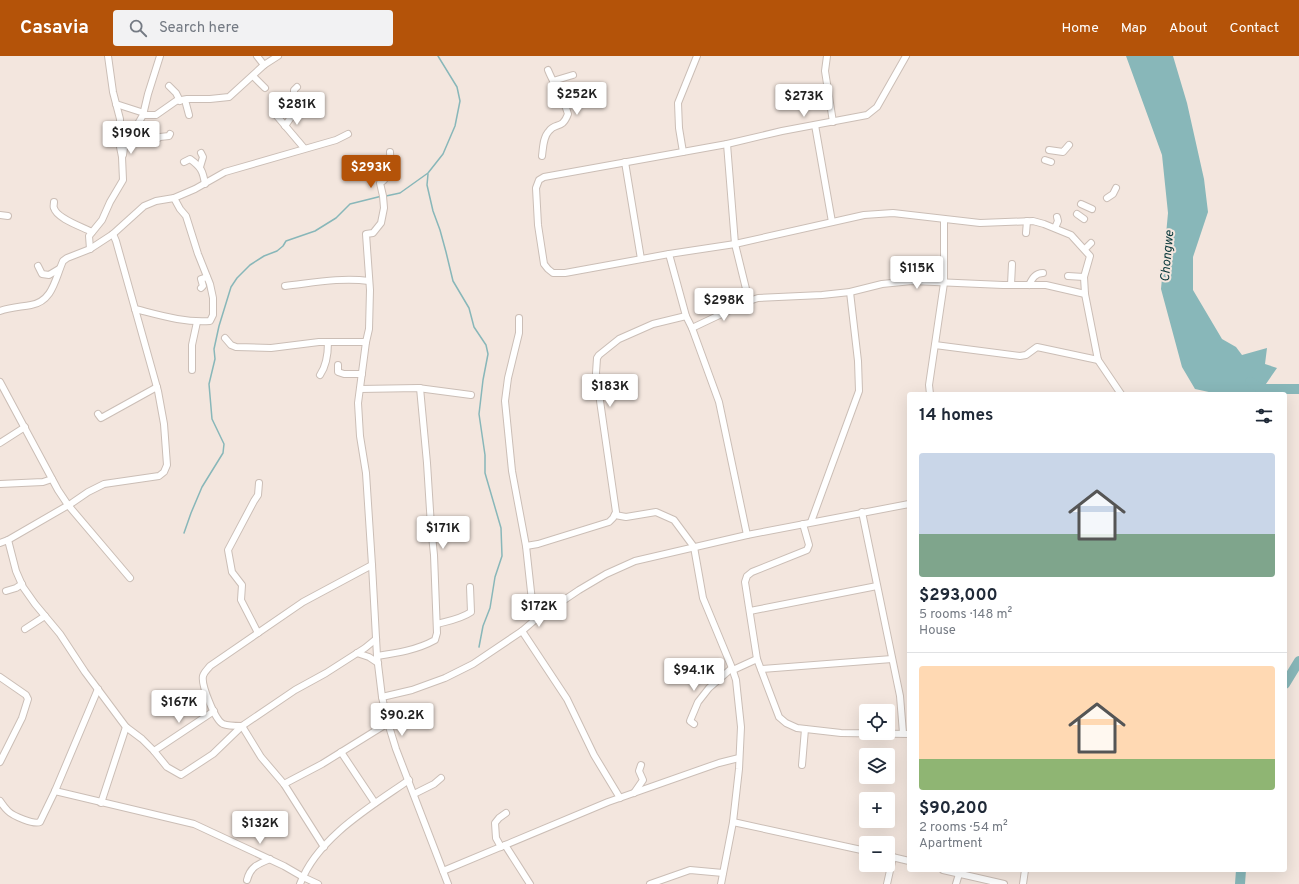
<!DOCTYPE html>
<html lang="en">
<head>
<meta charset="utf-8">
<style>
  :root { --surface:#fff; --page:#f2f2f3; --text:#1f2937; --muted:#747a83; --line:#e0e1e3; --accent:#b45309 }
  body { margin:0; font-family:Overpass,sans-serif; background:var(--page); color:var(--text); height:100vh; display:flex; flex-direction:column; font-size:15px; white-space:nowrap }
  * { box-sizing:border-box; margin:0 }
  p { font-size:13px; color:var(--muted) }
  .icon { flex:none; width:22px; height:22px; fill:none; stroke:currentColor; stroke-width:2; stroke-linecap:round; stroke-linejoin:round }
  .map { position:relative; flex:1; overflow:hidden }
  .drawer { position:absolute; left:907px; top:336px; width:380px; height:480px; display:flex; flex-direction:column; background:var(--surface); border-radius:4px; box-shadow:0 4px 16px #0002 }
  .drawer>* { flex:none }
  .controls { position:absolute; left:859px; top:648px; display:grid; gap:8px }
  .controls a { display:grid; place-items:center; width:36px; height:36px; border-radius:4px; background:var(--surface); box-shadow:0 4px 16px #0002; font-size:20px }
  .price { position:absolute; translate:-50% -34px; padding:0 9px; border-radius:4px; background:#fff; color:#222; font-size:13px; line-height:26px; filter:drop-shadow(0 1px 2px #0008) }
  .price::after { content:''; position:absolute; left:50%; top:24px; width:12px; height:9px; margin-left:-6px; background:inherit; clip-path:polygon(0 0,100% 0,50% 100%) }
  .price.active { background:var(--accent); color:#fff }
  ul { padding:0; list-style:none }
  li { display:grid; align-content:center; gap:8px; height:212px; padding:0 12px }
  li+li { border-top:1px solid var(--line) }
  li span { display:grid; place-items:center; height:124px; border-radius:4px; color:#555 }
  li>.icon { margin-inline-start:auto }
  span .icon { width:72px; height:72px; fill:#fffc; stroke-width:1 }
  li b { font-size:17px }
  h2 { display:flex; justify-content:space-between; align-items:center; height:48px; padding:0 12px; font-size:17px }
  header { display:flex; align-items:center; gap:24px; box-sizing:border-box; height:56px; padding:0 20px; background:var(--accent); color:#fff }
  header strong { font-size:19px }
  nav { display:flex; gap:22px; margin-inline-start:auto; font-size:14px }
  .search { width:280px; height:36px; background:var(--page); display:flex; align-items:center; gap:10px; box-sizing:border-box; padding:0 14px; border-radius:4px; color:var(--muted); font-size:15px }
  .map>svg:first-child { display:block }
  .water { fill:#88b7b9 }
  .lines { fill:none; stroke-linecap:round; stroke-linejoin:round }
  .stream { stroke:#88b7b9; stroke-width:1.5 }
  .river { stroke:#88b7b9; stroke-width:10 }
  .minor-casing { stroke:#cbbeb6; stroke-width:8 }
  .minor { stroke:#fff; stroke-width:6 }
  .labels { text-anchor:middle; stroke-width:4; stroke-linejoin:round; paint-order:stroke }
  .water-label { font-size:13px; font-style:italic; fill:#0a393b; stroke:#f3e6de }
</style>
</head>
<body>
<header>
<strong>Casavia</strong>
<div class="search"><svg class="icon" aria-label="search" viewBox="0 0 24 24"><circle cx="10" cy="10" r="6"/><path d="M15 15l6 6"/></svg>Search here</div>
<nav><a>Home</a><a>Map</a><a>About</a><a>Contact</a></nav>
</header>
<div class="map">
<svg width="1299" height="828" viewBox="0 0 1299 828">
  <rect width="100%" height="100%" fill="#f3e6de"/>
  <polygon class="water" points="1126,0 1173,0 1187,47 1204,123 1208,156 1193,201 1193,234 1222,283 1236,291 1242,299 1267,292 1265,308 1277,312 1259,338 1218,338 1195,333 1182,311 1161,233 1168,157 1162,99"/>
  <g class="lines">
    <g class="stream">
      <polyline points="428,118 427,129 433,155 440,174 446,196 453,225 469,252 474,271 486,289 488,298 483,324 479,358 485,399 485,417 501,472 502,500 495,521 490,552 483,570 479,591"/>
      <polyline points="386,140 400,137 428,117 443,98 455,70 460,45 457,31 438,0"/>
      <polyline points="184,477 191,457 202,431 223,397 224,388 212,363 209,328 215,303 214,293 219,270 231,231 237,222 250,209 264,200 277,195 283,190 286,185 315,175 336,162 350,148 382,140"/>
    </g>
    <g class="river">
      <polyline points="1250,326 1262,333 1299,333"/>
      <polyline points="1285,628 1299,605"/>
      <polyline points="1240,828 1241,814"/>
    </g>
    <g class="minor-casing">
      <g id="minor">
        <polyline points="257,0 264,9"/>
        <polyline points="827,0 825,15 833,66"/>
        <polyline points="906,0 877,51 867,59 782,75 727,88 544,121 539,124 536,132 538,169 544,208 548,213 553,217 565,217 669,198 735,188 864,159 893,157 980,167 1033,165 1044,168 1071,179 1090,200 1084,221 1085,238 1098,304 1121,338"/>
        <polyline points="253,20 265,32"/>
        <polyline points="553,25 573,19"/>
        <polyline points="169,30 176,37 180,45"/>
        <polyline points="185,44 189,59"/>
        <polyline points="116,48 144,57"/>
        <polyline points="143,59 148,38 160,0"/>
        <polyline points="276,59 304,92"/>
        <polyline points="815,69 832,166"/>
        <polyline points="136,70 151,82 157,83 160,81 169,80 170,78"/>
        <polyline points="285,70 296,54 294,45 294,34 297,31"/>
        <polyline points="727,88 735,188 749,245"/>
        <polyline points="1049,94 1063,96 1069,89"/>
        <polyline points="390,96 391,116 383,125 380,127 383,140 384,152 381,167 373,177 366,178 370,234 369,273 366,286 358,347 360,380 366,417 372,509 377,600 382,641 388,667 396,693 448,828"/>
        <polyline points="683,96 679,72 678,47 697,0"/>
        <polyline points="123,99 124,92 143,59 156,59 176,45 187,43 210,43 229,41 264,9 278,0"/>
        <path d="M542 100C543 93 543 81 549 75 556 66 562 74 568 58 564 43 554 29 548 14"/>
        <polyline points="1045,104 1051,106"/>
        <path d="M184 106 190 103C201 111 203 115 205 128"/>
        <polyline points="625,106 641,203"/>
        <polyline points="200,111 203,101 201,97"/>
        <polyline points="174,142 195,133 225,116 336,84 348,78"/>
        <polyline points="1107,142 1113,138 1116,132"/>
        <path d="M54 146C54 148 53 151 54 152 57 163 83 171 92 176"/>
        <polyline points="1081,148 1092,153"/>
        <polyline points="1077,158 1084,163"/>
        <polyline points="0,159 8,160"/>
        <polyline points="1055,172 1058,165 1057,161"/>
        <polyline points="1026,177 1027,165"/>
        <polyline points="90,193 89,180 102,164 110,146 123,124 122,101 120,91 120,63 113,36 108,0"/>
        <polyline points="1085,193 1091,187"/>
        <polyline points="38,210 42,218 49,219 59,213"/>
        <polyline points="1068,220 1084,221"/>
        <polyline points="1011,229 1012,208"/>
        <path d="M1029 229C1032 223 1035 217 1043 217"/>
        <path d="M285 230C312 227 341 221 369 225"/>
        <polyline points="201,232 203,230 201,223 207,221"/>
        <path d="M0 255C11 251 21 251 31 249 53 245 55 223 63 205L67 202 90 193 113 178 144 150 156 145 174 142 180 153 186 160 198 198 210 228 213 242V259L210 265C184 267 159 259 135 253"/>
        <polyline points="686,260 692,272 719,346 747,479"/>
        <polyline points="519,262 519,277 508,322 505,345 512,415 526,490 533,554 536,563"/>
        <polyline points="692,272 749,245 758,242 822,239 850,236 882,228 912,225 1003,229 1046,229 1085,238"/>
        <polyline points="225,282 231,289 236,291 271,292 319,286 366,286"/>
        <polyline points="935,289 1020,300 1026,299 1037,291 1098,304"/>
        <polyline points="338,309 338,316 344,318 362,318"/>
        <polyline points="192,314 192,289 197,266"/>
        <path d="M320 319C327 309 328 297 328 286"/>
        <polyline points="0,326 58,434 68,449 130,522"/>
        <polyline points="360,333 418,332 471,339"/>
        <polyline points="930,338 929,329 944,227 944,163"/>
        <polyline points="98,358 101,362 157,331"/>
        <polyline points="0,387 25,371"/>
        <polyline points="0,428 43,426 52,423"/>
        <polyline points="862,456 900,640 903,677"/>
        <polyline points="615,459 626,461 656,456 674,464 694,491 703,542 732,612 736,624 741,671 739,713 733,766 721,828"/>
        <polyline points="811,466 859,335 858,305 850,236"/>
        <polyline points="803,468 809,489 807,494 752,516 747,520 745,526 757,603 779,661 786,667 797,672 841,677 909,678"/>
        <polyline points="8,484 16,515 23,531 35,548 60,578 85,616 126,671 142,683 154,695 167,711 181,719 213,698 242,670 295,634 326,617 365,592 376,583"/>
        <polyline points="0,487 8,484 72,447 88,436 104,428 159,420 164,416 167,409 164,368 158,335 116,185 113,178"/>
        <polyline points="526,490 538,488 609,466 613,462 616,456 596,317 597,302 599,299 619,283 653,268 686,260 669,198"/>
        <polyline points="6,535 16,532 22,528"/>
        <polyline points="750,555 877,530"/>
        <path d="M437 568C448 565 461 563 471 556L470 531"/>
        <polyline points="25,573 45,560"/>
        <polyline points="522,575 567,643 594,699 620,742"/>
        <polyline points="258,577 241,544 242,529 232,516 228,494 254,445 258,439 259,427"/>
        <polyline points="357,597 369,601 378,607"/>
        <path d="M377 600C397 597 417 594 435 584L437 577 434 499 431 470 427 407 420 332"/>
        <polyline points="761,613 892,603"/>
        <polyline points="733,614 757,603"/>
        <polyline points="0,621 26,639 28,643 22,662 0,706"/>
        <polyline points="382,641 412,634 445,622 473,608 522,575 536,563 579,534 606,518 635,505 747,479 909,448"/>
        <polyline points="694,668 690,665 698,646 709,632 732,612"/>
        <path d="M242 670C236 670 228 670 223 668 215 664 201 629 203 620 204 616 208 613 210 610L303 546 372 509"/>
        <polyline points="242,670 261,701 284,728 324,791"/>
        <polyline points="154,695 214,655"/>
        <polyline points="341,696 375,747"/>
        <polyline points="802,709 805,673"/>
        <polyline points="284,728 322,708 388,667"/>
        <polyline points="55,735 194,768 284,810 303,821 318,828"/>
        <polyline points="634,737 643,724 639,715 641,709"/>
        <polyline points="414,738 434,728 441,722"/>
        <path d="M0 745C2 748 5 752 8 755 13 760 34 769 40 766L55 735 98 633"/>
        <polyline points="101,747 126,671"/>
        <polyline points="733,766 866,795"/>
        <polyline points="505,789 530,828"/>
        <polyline points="501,791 496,782 495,767 499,762 506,757"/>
        <polyline points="888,800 909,805"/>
        <polyline points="943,814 1004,828"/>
        <polyline points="443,815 608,746 719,707 739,702"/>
        <path d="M247 824C250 811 258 808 270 803"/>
        <path d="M300 828C317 782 370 751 409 724"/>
        <polyline points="650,828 690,814 723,817"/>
        <polyline points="887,828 893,801"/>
        <polyline points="956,828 959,818"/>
        <polyline points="1023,828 1025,814"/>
      </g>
    </g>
    <use href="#minor" class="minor"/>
  </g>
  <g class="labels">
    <g class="water-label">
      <text transform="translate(1166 200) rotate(-85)" y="5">Chongwe</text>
    </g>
  </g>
</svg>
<div class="controls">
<a><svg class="icon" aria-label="locate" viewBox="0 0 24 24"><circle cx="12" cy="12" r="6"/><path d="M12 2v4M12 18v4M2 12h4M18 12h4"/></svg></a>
<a><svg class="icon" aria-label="layers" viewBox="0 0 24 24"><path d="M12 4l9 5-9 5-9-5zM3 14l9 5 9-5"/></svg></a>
<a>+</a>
<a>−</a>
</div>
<b class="price" style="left:577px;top:60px">$252K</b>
<b class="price" style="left:804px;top:62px">$273K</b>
<b class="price" style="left:297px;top:70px">$281K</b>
<b class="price" style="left:131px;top:99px">$190K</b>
<b class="price active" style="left:371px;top:133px">$293K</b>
<b class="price" style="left:917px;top:234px">$115K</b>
<b class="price" style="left:724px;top:266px">$298K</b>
<b class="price" style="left:610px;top:352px">$183K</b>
<b class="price" style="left:443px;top:494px">$171K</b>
<b class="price" style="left:539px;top:572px">$172K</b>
<b class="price" style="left:694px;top:636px">$94.1K</b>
<b class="price" style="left:179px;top:668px">$167K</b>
<b class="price" style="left:402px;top:681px">$90.2K</b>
<b class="price" style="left:260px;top:789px">$132K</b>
<section class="drawer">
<h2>14 homes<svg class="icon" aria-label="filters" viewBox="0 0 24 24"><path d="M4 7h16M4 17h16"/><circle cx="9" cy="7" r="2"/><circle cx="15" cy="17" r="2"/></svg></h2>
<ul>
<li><span style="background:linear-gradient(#c9d6e8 65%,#7fa58c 0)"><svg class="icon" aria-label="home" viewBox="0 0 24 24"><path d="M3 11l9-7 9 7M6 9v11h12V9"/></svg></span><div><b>$293,000</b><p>5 rooms · 148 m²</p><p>House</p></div></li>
<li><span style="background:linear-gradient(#ffd9b3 75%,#8fb573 0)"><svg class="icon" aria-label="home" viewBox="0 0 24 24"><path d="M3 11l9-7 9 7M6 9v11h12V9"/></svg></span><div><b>$90,200</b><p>2 rooms · 54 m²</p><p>Apartment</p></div></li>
</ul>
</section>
</div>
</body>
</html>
